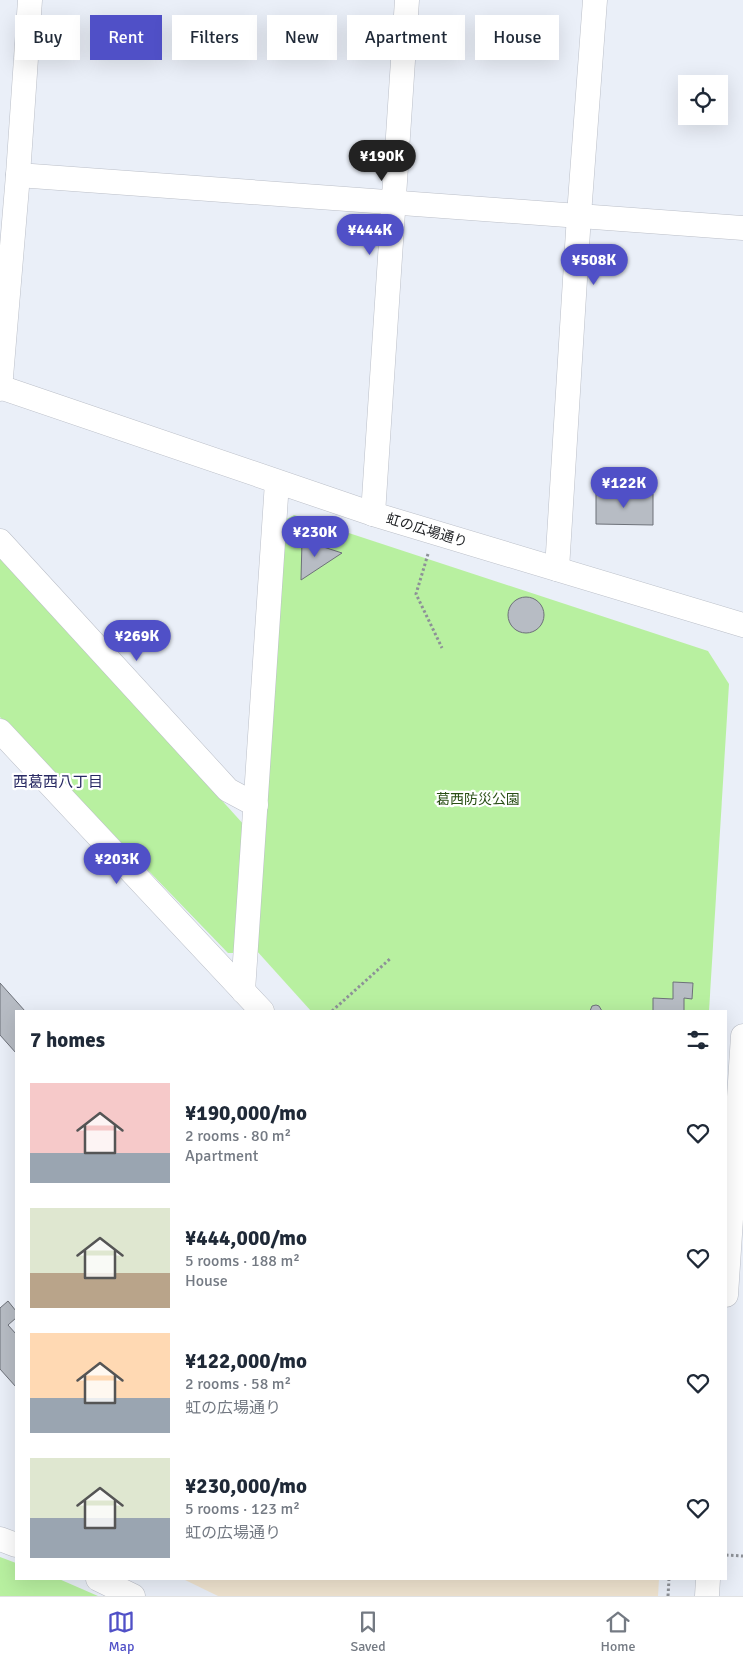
<!DOCTYPE html>
<html lang="en">
<head>
<meta charset="utf-8">
<style>
  :root { --surface:#fff; --page:#f6f6f7; --text:#1f2937; --muted:#747a83; --line:#e0e1e3; --accent:#5050c7 }
  body { margin:0; font-family:Signika,"Noto Sans JP",sans-serif; background:var(--page); color:var(--text); height:100vh; display:flex; flex-direction:column; font-size:19px; white-space:nowrap }
  * { box-sizing:border-box; margin:0 }
  p { font-size:16px; color:var(--muted) }
  .icon { flex:none; width:28px; height:28px; fill:none; stroke:currentColor; stroke-width:2; stroke-linecap:round; stroke-linejoin:round }
  .map { position:relative; flex:1; overflow:hidden }
  .details { position:absolute; left:15px; top:1010px; width:712px; height:570px; display:flex; flex-direction:column; background:var(--surface); border-radius:0px; box-shadow:0 5px 20px #0002 }
  .details>* { flex:none }
  .top-card { position:absolute; left:15px; top:15px; width:714px; height:45px; display:flex; gap:10px }
  .buttons { position:absolute; left:678px; top:75px; display:grid; gap:10px }
  .buttons a { display:grid; place-items:center; width:50px; height:50px; border-radius:0px; background:var(--surface); box-shadow:0 5px 20px #0002; font-size:25px }
  .price { position:absolute; translate:-50% -42px; padding:0 11px; border-radius:18px; background:var(--accent); color:#fff; font-size:16px; line-height:32px; filter:drop-shadow(0 1px 2px #0008) }
  .price::after { content:''; position:absolute; left:50%; top:30px; width:15px; height:11px; margin-left:-8px; background:inherit; clip-path:polygon(0 0,100% 0,50% 100%) }
  .price.selected { background:#222; color:#fff }
  ul { padding:0; list-style:none }
  li { display:flex; align-items:center; gap:15px; height:125px; padding:0 15px }
  li span { display:grid; place-items:center; flex:none; width:140px; height:100px; border-radius:0px; color:#555 }
  li>.icon { margin-inline-start:auto }
  span .icon { width:60px; height:60px; fill:#fffc; stroke-width:1 }
  li b { font-size:21px }
  h2 { display:flex; justify-content:space-between; align-items:center; height:60px; padding:0 15px; font-size:21px }
  .tag { padding:0 18px; border-radius:0px; background:var(--surface); box-shadow:0 5px 20px #0002; font-size:18px; line-height:45px }
  .tag.selected { background:var(--accent); color:#fff }
  .tabs { display:flex; justify-content:space-around; align-items:center; height:70px; border-top:1px solid var(--line); background:var(--surface); font-size:14px; color:var(--muted) }
  .tabs a { display:grid; justify-items:center; gap:2px }
  .tabs .selected { color:var(--accent) }
  .map>svg:first-child { display:block }
  .education { fill:#efe3cf }
  .green { fill:#b8f0a0 }
  .building { fill:#b7bcc4; stroke:#6d7179 }
  .lines { fill:none; stroke-linecap:round; stroke-linejoin:round }
  .minor-casing { stroke:#bbbfc8; stroke-width:25 }
  .path { stroke:#8d9197; stroke-width:3; stroke-dasharray:2.5 2.5; stroke-linecap:butt }
  .minor { stroke:#fff; stroke-width:24 }
  .labels { text-anchor:middle; stroke-width:4.5; stroke-linejoin:round; paint-order:stroke }
  .street-label { font-size:14px; fill:#232528; stroke:#fff }
  .park-label { font-size:14px; fill:#294e15; stroke:#fff }
  .neighbourhood-label { font-size:15px; fill:#282963; stroke:#fff }
</style>
</head>
<body>
<div class="map">
<svg width="743" height="1596" viewBox="0 0 743 1596">
  <rect width="100%" height="100%" fill="#eaeff8"/>
  <polygon class="education" points="183,1579 659,1579 658,1596 218,1596"/>
  <g class="green">
    <polygon points="294,515 708,651 729,684 709,1011 311,1011 256,950 283,521"/>
    <polygon points="0,555 245,826 237,953 228,953 0,717"/>
    <polygon points="0,1557 16,1563 16,1579 59,1579 98,1596 0,1596"/>
  </g>
  <g class="building">
    <polygon points="596,493 653,494 653,525 596,524"/>
    <polygon points="302,540 342,553 301,580"/>
    <circle cx="526" cy="615" r="18"/>
    <polygon points="673,982 693,983 692,999 684,998 684,1011 653,1011 653,998 673,999"/>
    <polygon points="0,983 25,1011 16,1011 16,1053 0,1035"/>
    <polygon points="596,1005 599,1006 602,1011 590,1011 592,1006"/>
    <polygon points="8,1301 16,1311 16,1318 8,1325 16,1334 16,1387 0,1369 0,1308"/>
  </g>
  <g class="lines">
    <g class="minor-casing">
      <g id="minor">
        <polyline points="18,175 743,228"/>
        <polyline points="0,387 373,514 743,625"/>
        <polyline points="0,389 18,175 30,0"/>
        <polyline points="373,514 407,0"/>
        <polyline points="0,541 228,790 256,805"/>
        <polyline points="557,569 579,215 595,0"/>
        <polyline points="0,731 262,1011"/>
        <polyline points="243,991 277,482"/>
        <polyline points="726,1295 743,1036"/>
        <polyline points="0,1539 16,1545"/>
        <polyline points="98,1579 133,1596"/>
        <polyline points="707,1596 708,1579"/>
      </g>
    </g>
    <g class="path">
      <polyline points="428,554 416,594 442,648"/>
      <polyline points="332,1011 391,958"/>
      <polyline points="726,1555 743,1556"/>
      <polyline points="668,1596 669,1579"/>
    </g>
    <use href="#minor" class="minor"/>
  </g>
  <g class="labels">
    <g class="street-label">
      <text transform="translate(427 530) rotate(17)" y="5">虹の広場通り</text>
    </g>
    <g class="park-label">
      <text x="478" y="804">葛西防災公園</text>
    </g>
    <g class="neighbourhood-label">
      <text x="58" y="787">西葛西八丁目</text>
    </g>
  </g>
</svg>
<div class="buttons">
<a><svg class="icon" aria-label="locate" viewBox="0 0 24 24"><circle cx="12" cy="12" r="6"/><path d="M12 2v4M12 18v4M2 12h4M18 12h4"/></svg></a>
</div>
<b class="price selected" style="left:382px;top:182px">¥190K</b>
<b class="price" style="left:370px;top:256px">¥444K</b>
<b class="price" style="left:594px;top:286px">¥508K</b>
<b class="price" style="left:624px;top:509px">¥122K</b>
<b class="price" style="left:315px;top:558px">¥230K</b>
<b class="price" style="left:137px;top:662px">¥269K</b>
<b class="price" style="left:117px;top:885px">¥203K</b>
<div class="top-card">
<a class="tag">Buy</a>
<a class="tag selected">Rent</a>
<a class="tag">Filters</a>
<a class="tag">New</a>
<a class="tag">Apartment</a>
<a class="tag">House</a>
</div>
<section class="details">
<h2>7 homes<svg class="icon" aria-label="filters" viewBox="0 0 24 24"><path d="M4 7h16M4 17h16"/><circle cx="9" cy="7" r="2"/><circle cx="15" cy="17" r="2"/></svg></h2>
<ul>
<li><span style="background:linear-gradient(#f6c9c9 70%,#9aa5b1 0)"><svg class="icon" aria-label="home" viewBox="0 0 24 24"><path d="M3 11l9-7 9 7M6 9v11h12V9"/></svg></span><div><b>¥190,000/mo</b><p>2 rooms · 80 m²</p><p>Apartment</p></div><svg class="icon" aria-label="heart" viewBox="0 0 24 24"><path d="M12 20l-8-8c-3-5 5-10 8-4 3-6 11-1 8 4z"/></svg></li>
<li><span style="background:linear-gradient(#dfe7d0 65%,#b9a48a 0)"><svg class="icon" aria-label="home" viewBox="0 0 24 24"><path d="M3 11l9-7 9 7M6 9v11h12V9"/></svg></span><div><b>¥444,000/mo</b><p>5 rooms · 188 m²</p><p>House</p></div><svg class="icon" aria-label="heart" viewBox="0 0 24 24"><path d="M12 20l-8-8c-3-5 5-10 8-4 3-6 11-1 8 4z"/></svg></li>
<li><span style="background:linear-gradient(#ffd9b3 65%,#9aa5b1 0)"><svg class="icon" aria-label="home" viewBox="0 0 24 24"><path d="M3 11l9-7 9 7M6 9v11h12V9"/></svg></span><div><b>¥122,000/mo</b><p>2 rooms · 58 m²</p><p>虹の広場通り</p></div><svg class="icon" aria-label="heart" viewBox="0 0 24 24"><path d="M12 20l-8-8c-3-5 5-10 8-4 3-6 11-1 8 4z"/></svg></li>
<li><span style="background:linear-gradient(#dfe7d0 60%,#9aa5b1 0)"><svg class="icon" aria-label="home" viewBox="0 0 24 24"><path d="M3 11l9-7 9 7M6 9v11h12V9"/></svg></span><div><b>¥230,000/mo</b><p>5 rooms · 123 m²</p><p>虹の広場通り</p></div><svg class="icon" aria-label="heart" viewBox="0 0 24 24"><path d="M12 20l-8-8c-3-5 5-10 8-4 3-6 11-1 8 4z"/></svg></li>
</ul>
</section>
</div>
<nav class="tabs">
<a class="selected"><svg class="icon" aria-label="map" viewBox="0 0 24 24"><path d="M3 6l6-2 6 2 6-2v14l-6 2-6-2-6 2zM9 4v14M15 6v14"/></svg>Map</a>
<a><svg class="icon" aria-label="saved" viewBox="0 0 24 24"><path d="M7 4h10v16l-5-4-5 4z"/></svg>Saved</a>
<a><svg class="icon" aria-label="home" viewBox="0 0 24 24"><path d="M3 11l9-7 9 7M6 9v11h12V9"/></svg>Home</a>
</nav>
</body>
</html>
